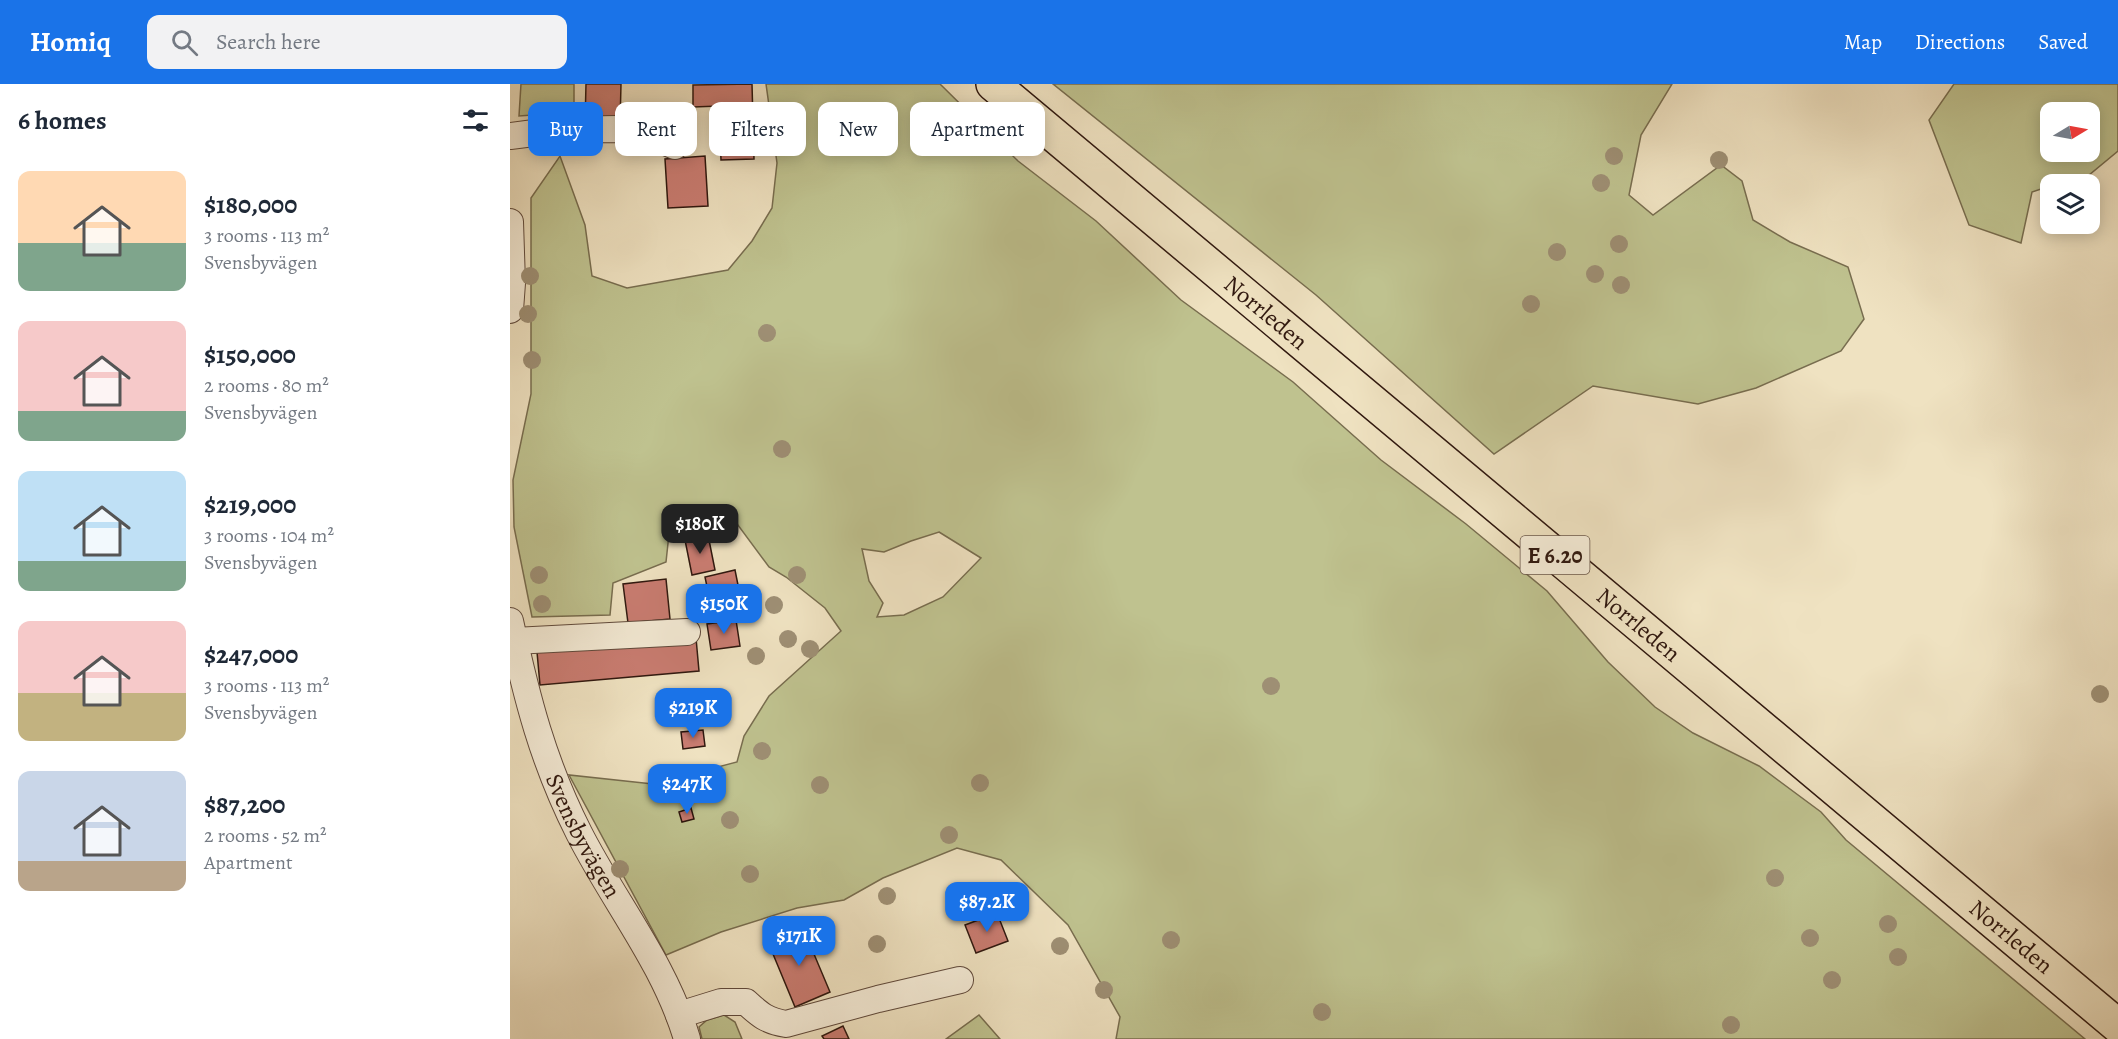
<!DOCTYPE html>
<html lang="en">
<head>
<meta charset="utf-8">
<style>
  :root { --surface:#fff; --page:#f2f2f3; --text:#1f2937; --muted:#747a83; --accent:#1a73e8 }
  body { margin:0; font-family:Alegreya,serif; background:var(--page); color:var(--text); height:100vh; display:flex; flex-direction:column; font-size:22px; white-space:nowrap }
  * { box-sizing:border-box; margin:0 }
  p { font-size:20px; color:var(--muted) }
  .icon { flex:none; width:33px; height:33px; fill:none; stroke:currentColor; stroke-width:2; stroke-linecap:round; stroke-linejoin:round }
  .map { position:relative; flex:1; overflow:hidden }
  .details { display:flex; flex-direction:column; background:var(--surface); width:510px }
  .details>* { flex:none }
  .banner { position:absolute; left:18px; top:18px; width:570px; height:54px; display:flex; gap:12px }
  .needle { width:39px; rotate:80deg }
  .fabs { position:absolute; left:1530px; top:18px; display:grid; gap:12px }
  .fabs a { display:grid; place-items:center; width:60px; height:60px; border-radius:12px; background:var(--surface); box-shadow:0 3px 15px #0003; font-size:30px }
  .price { position:absolute; translate:-50% -51px; padding:0 14px; border-radius:12px; background:var(--accent); color:#fff; font-size:20px; line-height:39px; filter:drop-shadow(0 2px 3px #0008) }
  .price::after { content:''; position:absolute; left:50%; top:36px; width:18px; height:14px; margin-left:-9px; background:inherit; clip-path:polygon(0 0,100% 0,50% 100%) }
  .price.active { background:#222; color:#fff }
  ul { padding:0; list-style:none }
  li { display:flex; align-items:center; gap:18px; height:150px; padding:0 18px }
  li span { display:grid; place-items:center; flex:none; width:168px; height:120px; border-radius:12px; color:#555 }
  li>.icon { margin-inline-start:auto }
  span .icon { width:72px; height:72px; fill:#fffc; stroke-width:1 }
  li b { font-size:26px }
  h2 { display:flex; justify-content:space-between; align-items:center; height:72px; padding:0 18px; font-size:26px }
  .chip { padding:0 21px; border-radius:12px; background:var(--surface); box-shadow:0 3px 15px #0003; font-size:21px; line-height:54px }
  .chip.active { background:var(--accent); color:#fff }
  header { display:flex; align-items:center; gap:36px; box-sizing:border-box; height:84px; padding:0 30px; background:var(--accent); color:#fff }
  header strong { font-size:28px }
  nav { display:flex; gap:33px; margin-inline-start:auto; font-size:21px }
  .search { width:420px; height:54px; background:var(--page); display:flex; align-items:center; gap:15px; box-sizing:border-box; padding:0 21px; border-radius:12px; color:var(--muted); font-size:22px }
  main { display:flex; flex:1; min-height:0 }
  .map>svg:first-child { display:block }
  .green { fill:#bfc28f; stroke:#786d4f; stroke-width:1.5; fill-rule:evenodd }
  .building { fill:#c97c71; stroke:#30180f; stroke-width:1.5 }
  .lines { fill:none; stroke-linecap:round; stroke-linejoin:round }
  .minor-casing { stroke:#604a3c; stroke-width:28 }
  .highway-casing { stroke:#30180f; stroke-width:36 }
  .minor { stroke:#f5ecd7; stroke-width:26 }
  .highway { stroke:#efe2c1; stroke-width:33 }
  .tree { fill:#9e8f74 }
  .labels { text-anchor:middle; stroke-width:5; stroke-linejoin:round; paint-order:stroke }
  .shield { fill:#f5ecd7; stroke:#6b584b; stroke-width:1.5 }
  .shield-label { font-size:22px; font-weight:bold; fill:#30180f }
  .street-label { font-size:24px; fill:#30180f; stroke:#f5ecd7 }
</style>
</head>
<body>
<header>
<strong>Homiq</strong>
<div class="search"><svg class="icon" aria-label="search" viewBox="0 0 24 24"><circle cx="10" cy="10" r="6"/><path d="M15 15l6 6"/></svg>Search here</div>
<nav><a>Map</a><a>Directions</a><a>Saved</a></nav>
</header>
<main>
<section class="details">
<h2>6 homes<svg class="icon" aria-label="filters" viewBox="0 0 24 24"><path d="M4 7h16M4 17h16"/><circle cx="9" cy="7" r="2"/><circle cx="15" cy="17" r="2"/></svg></h2>
<ul>
<li><span style="background:linear-gradient(#ffd9b3 60%,#7fa58c 0)"><svg class="icon" aria-label="home" viewBox="0 0 24 24"><path d="M3 11l9-7 9 7M6 9v11h12V9"/></svg></span><div><b>$180,000</b><p>3 rooms · 113 m²</p><p>Svensbyvägen</p></div></li>
<li><span style="background:linear-gradient(#f6c9c9 75%,#7fa58c 0)"><svg class="icon" aria-label="home" viewBox="0 0 24 24"><path d="M3 11l9-7 9 7M6 9v11h12V9"/></svg></span><div><b>$150,000</b><p>2 rooms · 80 m²</p><p>Svensbyvägen</p></div></li>
<li><span style="background:linear-gradient(#bfe0f5 75%,#7fa58c 0)"><svg class="icon" aria-label="home" viewBox="0 0 24 24"><path d="M3 11l9-7 9 7M6 9v11h12V9"/></svg></span><div><b>$219,000</b><p>3 rooms · 104 m²</p><p>Svensbyvägen</p></div></li>
<li><span style="background:linear-gradient(#f6c9c9 60%,#c2b280 0)"><svg class="icon" aria-label="home" viewBox="0 0 24 24"><path d="M3 11l9-7 9 7M6 9v11h12V9"/></svg></span><div><b>$247,000</b><p>3 rooms · 113 m²</p><p>Svensbyvägen</p></div></li>
<li><span style="background:linear-gradient(#c9d6e8 75%,#b9a48a 0)"><svg class="icon" aria-label="home" viewBox="0 0 24 24"><path d="M3 11l9-7 9 7M6 9v11h12V9"/></svg></span><div><b>$87,200</b><p>2 rooms · 52 m²</p><p>Apartment</p></div></li>
</ul>
</section>
<div class="map">
<svg width="1608" height="955" viewBox="0 0 1608 955">
  <rect width="100%" height="100%" fill="#efe2c1"/>
  <filter id="stains"><feTurbulence type="fractalNoise" baseFrequency=".00333" numOctaves="4"/><feColorMatrix values="0 0 0 0 .2 0 0 0 0 .09 0 0 0 0 .02 0 0 0 .5 -.17"/></filter>
  <radialGradient id="worn" r=".72"><stop offset=".6" stop-color="#630" stop-opacity="0"/><stop offset="1" stop-color="#630" stop-opacity=".3"/></radialGradient>
  <g class="green">
    <polygon points="11,0 64,0 64,28 9,32"/>
    <path d="M256 0H430L508 77 586 137 671 216 783 298 871 376 956 440 1037 507 1098 578 1145 623 1183 649 1249 682 1311 728 1336 756 1575 955H606L610 933 558 841 491 776 447 764 373 794 334 816 287 824 211 848 156 871 59 691 143 700 227 678 234 652 259 612 331 547 315 524 276 493 259 483 225 437 159 450 156 478 103 499 100 531 22 533 4 443 3 396 21 310V114L50 72 75 141 82 192 117 204 218 186 242 157 262 124 267 79ZM429 448 471 474 433 513 394 531 367 533 373 519 359 497 352 465 374 468 401 457Z"/>
    <polygon points="543,0 1162,0 1131,51 1119,111 1143,131 1211,81 1232,97 1243,136 1280,158 1338,183 1354,235 1331,267 1246,304 1188,320 1083,302 984,370 806,211"/>
    <path d="M1444 0H1608V67L1579 91 1540 100V102L1522 108 1511 159 1459 141 1419 36ZM1540 28H1580V68H1540Z"/>
    <polygon points="214,931 225,938 232,955 192,955 189,943 197,936"/>
    <polygon points="469,931 490,955 436,955"/>
  </g>
  <g class="building">
    <polygon points="76,0 111,0 110,40 75,40"/>
    <polygon points="242,0 244,75 211,76 209,22 183,23 183,1"/>
    <polygon points="195,72 198,122 158,124 155,75"/>
    <polygon points="198,451 205,486 182,491 175,456"/>
    <polygon points="225,486 231,516 201,522 195,493"/>
    <polygon points="156,495 160,535 118,539 113,500"/>
    <polygon points="226,536 230,562 201,566 197,540"/>
    <polygon points="186,554 189,587 30,601 27,568"/>
    <polygon points="193,646 195,662 173,665 171,648"/>
    <polygon points="181,724 184,735 172,738 169,728"/>
    <polygon points="487,829 498,857 466,869 455,841"/>
    <polygon points="293,844 320,908 285,923 258,858"/>
    <polygon points="333,942 339,955 314,955 312,952"/>
  </g>
  <g class="lines">
    <g class="minor-casing">
      <g id="minor">
        <polyline points="0,52 47,46 107,45 132,48 165,62"/>
        <polyline points="0,138 2,199 0,226"/>
        <path id="s1" d="M0 537C17 615 33 678 69 749 104 818 155 880 177 955"/>
        <polyline points="4,557 177,548"/>
        <path d="M169 931 211 918H236C250 931 257 937 276 940L368 915 450 896"/>
      </g>
    </g>
    <g class="highway-casing">
      <g id="highway">
        <path id="s2" d="M483 0 1608 942"/>
      </g>
    </g>
    <use href="#minor" class="minor"/>
    <use href="#highway" class="highway"/>
  </g>
  <g class="tree">
    <circle cx="1104" cy="72" r="9"/>
    <circle cx="1209" cy="76" r="9"/>
    <circle cx="1091" cy="99" r="9"/>
    <circle cx="1109" cy="160" r="9"/>
    <circle cx="1047" cy="168" r="9"/>
    <circle cx="1085" cy="190" r="9"/>
    <circle cx="20" cy="192" r="9"/>
    <circle cx="1111" cy="201" r="9"/>
    <circle cx="1021" cy="220" r="9"/>
    <circle cx="18" cy="230" r="9"/>
    <circle cx="257" cy="249" r="9"/>
    <circle cx="22" cy="276" r="9"/>
    <circle cx="272" cy="365" r="9"/>
    <circle cx="29" cy="491" r="9"/>
    <circle cx="287" cy="491" r="9"/>
    <circle cx="32" cy="520" r="9"/>
    <circle cx="264" cy="521" r="9"/>
    <circle cx="278" cy="555" r="9"/>
    <circle cx="300" cy="565" r="9"/>
    <circle cx="246" cy="572" r="9"/>
    <circle cx="761" cy="602" r="9"/>
    <circle cx="1590" cy="610" r="9"/>
    <circle cx="252" cy="667" r="9"/>
    <circle cx="470" cy="699" r="9"/>
    <circle cx="310" cy="701" r="9"/>
    <circle cx="220" cy="736" r="9"/>
    <circle cx="439" cy="751" r="9"/>
    <circle cx="110" cy="785" r="9"/>
    <circle cx="240" cy="790" r="9"/>
    <circle cx="1265" cy="794" r="9"/>
    <circle cx="377" cy="812" r="9"/>
    <circle cx="1378" cy="840" r="9"/>
    <circle cx="1300" cy="854" r="9"/>
    <circle cx="661" cy="856" r="9"/>
    <circle cx="367" cy="860" r="9"/>
    <circle cx="550" cy="862" r="9"/>
    <circle cx="1388" cy="873" r="9"/>
    <circle cx="1322" cy="896" r="9"/>
    <circle cx="594" cy="906" r="9"/>
    <circle cx="812" cy="928" r="9"/>
    <circle cx="1221" cy="941" r="9"/>
  </g>
  <g class="labels">
    <rect class="shield" x="1010.5" y="452" width="69" height="38" rx="4.5"/>
    <g class="shield-label">
      <text x="1045" y="479">E 6.20</text>
    </g>
    <g class="street-label">
      <text dy="8" stroke="none"><textPath href="#s2" startOffset="356">Norrleden</textPath></text>
      <text dy="8" stroke="none"><textPath href="#s2" startOffset="842">Norrleden</textPath></text>
      <text dy="8" stroke="none"><textPath href="#s1" startOffset="228">Svensbyvägen</textPath></text>
      <text dy="8" stroke="none"><textPath href="#s2" startOffset="1328">Norrleden</textPath></text>
    </g>
  </g>
  <rect width="100%" height="100%" filter="url(#stains)"/>
  <rect width="100%" height="100%" fill="url(#worn)"/>
</svg>
<div class="fabs">
<a><svg class="needle" viewBox="-14 -14 28 28"><path d="M0-13l5 13h-10z" fill="#e53935"/><path d="M0 13l5-13h-10z" fill="#747a83"/></svg></a>
<a><svg class="icon" aria-label="layers" viewBox="0 0 24 24"><path d="M12 4l9 5-9 5-9-5zM3 14l9 5 9-5"/></svg></a>
</div>
<b class="price active" style="left:190px;top:471px">$180K</b>
<b class="price" style="left:214px;top:551px">$150K</b>
<b class="price" style="left:183px;top:655px">$219K</b>
<b class="price" style="left:177px;top:731px">$247K</b>
<b class="price" style="left:477px;top:849px">$87.2K</b>
<b class="price" style="left:289px;top:883px">$171K</b>
<div class="banner">
<a class="chip active">Buy</a>
<a class="chip">Rent</a>
<a class="chip">Filters</a>
<a class="chip">New</a>
<a class="chip">Apartment</a>
</div>
</div>
</main>
</body>
</html>
